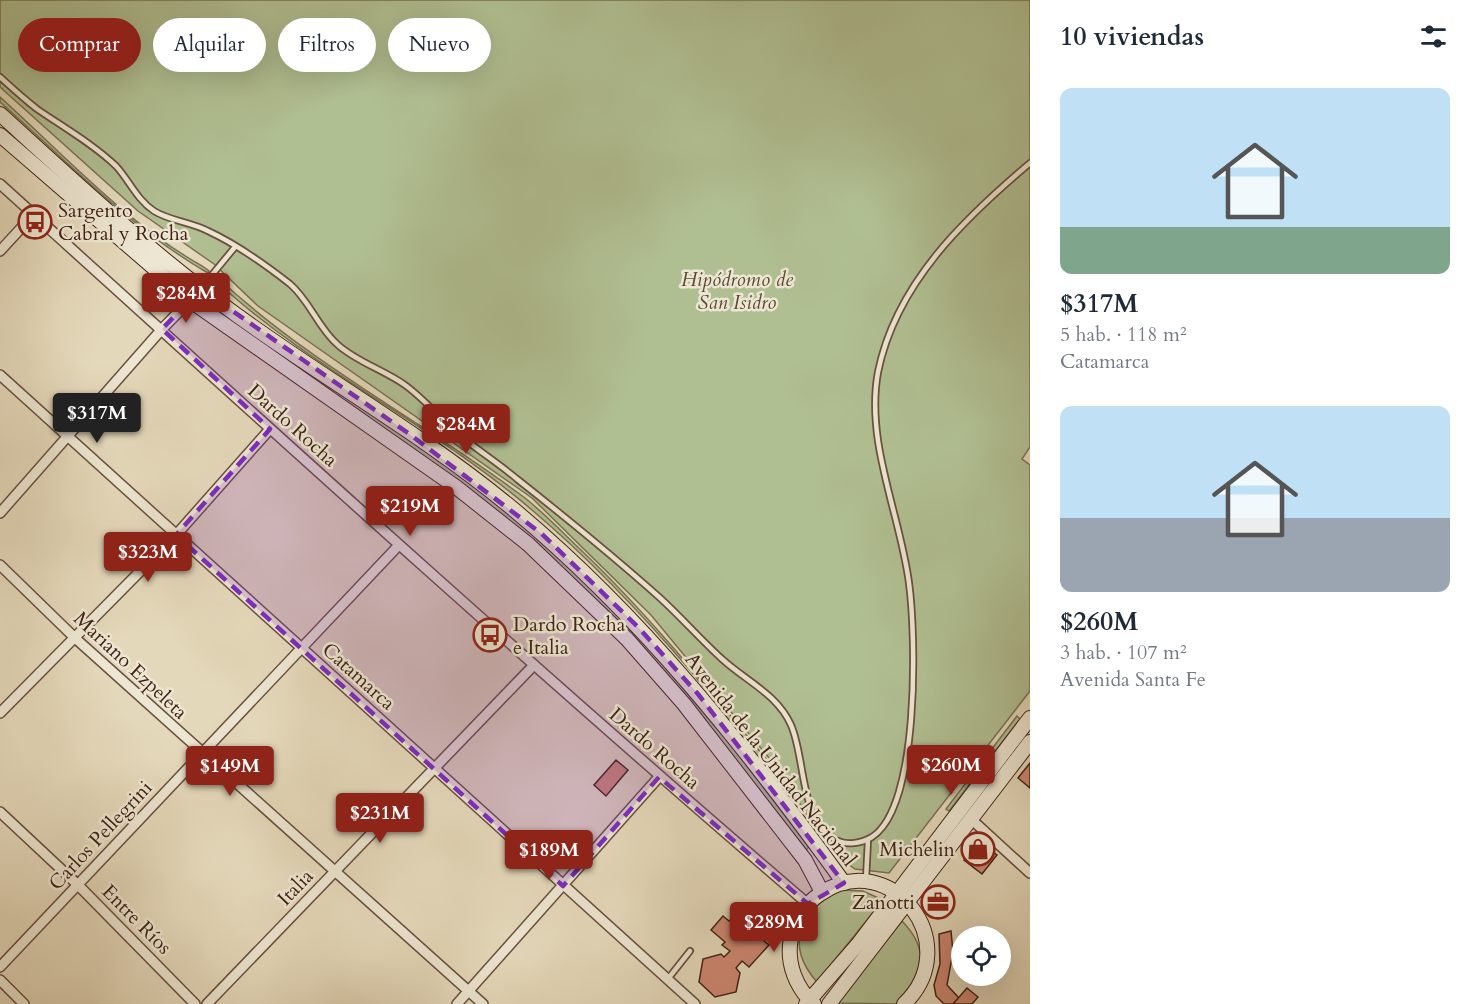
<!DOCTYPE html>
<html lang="es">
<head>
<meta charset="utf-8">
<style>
  :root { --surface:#fff; --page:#f2f2f3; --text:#1f2937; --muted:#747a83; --accent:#8f2418 }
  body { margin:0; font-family:Cardo,serif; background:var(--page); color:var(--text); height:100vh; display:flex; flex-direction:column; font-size:22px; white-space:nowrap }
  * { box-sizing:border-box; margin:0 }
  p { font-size:20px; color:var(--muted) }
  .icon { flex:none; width:33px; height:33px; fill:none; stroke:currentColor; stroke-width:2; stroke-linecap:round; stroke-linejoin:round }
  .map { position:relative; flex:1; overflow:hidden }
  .drawer { display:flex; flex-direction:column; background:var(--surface); width:450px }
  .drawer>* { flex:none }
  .banner { position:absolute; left:18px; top:18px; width:570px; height:54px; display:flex; gap:12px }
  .fabs { position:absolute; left:951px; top:926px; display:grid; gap:12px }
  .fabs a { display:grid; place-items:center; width:60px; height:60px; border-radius:50%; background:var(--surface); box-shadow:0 6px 24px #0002; font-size:30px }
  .price { position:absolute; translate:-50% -51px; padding:0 14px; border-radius:6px; background:var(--accent); color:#fff; font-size:20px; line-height:39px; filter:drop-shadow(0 2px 3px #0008) }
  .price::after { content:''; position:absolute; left:50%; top:36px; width:18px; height:14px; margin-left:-9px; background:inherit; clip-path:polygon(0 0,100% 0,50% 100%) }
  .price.on { background:#222; color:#fff }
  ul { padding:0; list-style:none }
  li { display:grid; align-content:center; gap:12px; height:318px; padding:0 30px }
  li span { display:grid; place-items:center; height:186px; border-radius:12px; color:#555 }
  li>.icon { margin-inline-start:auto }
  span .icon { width:108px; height:108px; fill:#fffc; stroke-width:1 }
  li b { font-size:26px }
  h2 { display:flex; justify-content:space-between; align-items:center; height:72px; padding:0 30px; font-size:26px }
  .chip { padding:0 21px; border-radius:27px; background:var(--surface); box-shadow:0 6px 24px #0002; font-size:21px; line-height:54px }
  .chip.on { background:var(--accent); color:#fff }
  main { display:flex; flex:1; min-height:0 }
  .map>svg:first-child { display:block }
  .green { fill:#b0bf92; stroke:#787154; stroke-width:1.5 }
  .building { fill:#ce8772; stroke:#402316; stroke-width:1.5 }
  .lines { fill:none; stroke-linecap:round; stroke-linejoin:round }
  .lane-casing { stroke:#69503f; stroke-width:8 }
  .street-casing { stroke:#69503f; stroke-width:12 }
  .secondary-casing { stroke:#402316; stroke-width:16 }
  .lane { stroke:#ede6d2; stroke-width:4.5 }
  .street { stroke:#ede6d2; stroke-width:9 }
  .secondary { stroke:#ede6d2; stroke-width:14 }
  .marked { fill:#7b2cbf; fill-opacity:0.2; stroke:#7b2cbf; stroke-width:4.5; stroke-dasharray:12 8; stroke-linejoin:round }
  .labels { text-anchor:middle; stroke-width:5; stroke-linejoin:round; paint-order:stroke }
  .poi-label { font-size:20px; fill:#402316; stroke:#ede6d2; text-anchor:start }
  .park-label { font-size:20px; font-style:italic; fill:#5c4a35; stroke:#ede6d2 }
  .street-label { font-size:20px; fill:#402316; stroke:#ede6d2 }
</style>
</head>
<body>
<main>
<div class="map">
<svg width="1030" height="1004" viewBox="0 0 1030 1004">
  <rect width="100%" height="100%" fill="#e4d8ba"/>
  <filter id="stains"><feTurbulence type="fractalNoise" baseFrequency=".00333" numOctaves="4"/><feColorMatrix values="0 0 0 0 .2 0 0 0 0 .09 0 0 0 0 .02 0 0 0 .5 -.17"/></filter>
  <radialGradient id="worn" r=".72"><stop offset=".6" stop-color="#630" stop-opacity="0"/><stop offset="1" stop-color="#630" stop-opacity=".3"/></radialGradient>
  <g class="green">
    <polygon points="0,0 1030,0 1030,447 1022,459 1030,465 1030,691 889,873 855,869 840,858 806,813 774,764 651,615 532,498 258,306 214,264 138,211 0,87"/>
    <path d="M0 97C64 155 126 223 202 266L209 271 208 273C130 228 67 161 0 102Z"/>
    <path d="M218 278C310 364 425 423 525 498 545 514 563 533 582 551 653 619 714 696 777 772L785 788C754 756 723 711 694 675 644 616 591 560 532 510 433 425 312 370 216 281Z"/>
    <polygon points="214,308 349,397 480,489 527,527 616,611 641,639 734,749 809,847 805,851 591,596"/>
    <polygon points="1017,716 1020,719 949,811 946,809"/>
    <path d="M842 890 863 891 883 900 817 982C784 945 800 908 842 890Z"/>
    <path d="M902 921C932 952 922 974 898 1004L837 1003Z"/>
  </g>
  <g class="building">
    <polygon points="73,394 83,403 72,415 68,416 56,407 64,397 68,400"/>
    <polygon points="616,760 628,770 606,796 594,785"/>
    <polygon points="1030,763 1030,788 1018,778"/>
    <polygon points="978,842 997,855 982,874 964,860"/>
    <polygon points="723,916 729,921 731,919 753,939 757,935 769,945 749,967 742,961 736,968 740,973 736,992 715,997 699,982 703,959 721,954 724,957 730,951 722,945 725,942 711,930"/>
    <polygon points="951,931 953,952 947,985 959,998 953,1004 944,1004 936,996 934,985 940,964 939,934"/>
    <polygon points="967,988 978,997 972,1004 953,1004"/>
  </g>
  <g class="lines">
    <g class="lane-casing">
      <g id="lane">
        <path d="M0 77C12 88 24 99 37 109 63 127 93 144 116 166 129 180 137 200 154 211 170 221 191 222 208 231 234 243 267 266 290 284 310 301 318 328 338 345 357 362 384 370 405 385 423 398 438 416 455 431 474 448 497 462 517 479 565 517 613 556 659 597 681 617 700 639 722 659 746 681 777 694 791 725 806 759 799 821 836 840 847 846 862 843 872 837 920 806 916 635 909 583 900 514 865 442 878 372 896 283 965 218 1030 163"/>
        <polyline points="202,287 235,247"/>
        <polyline points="866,879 868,840"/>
        <polyline points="667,980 690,951"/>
      </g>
    </g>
    <g class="street-casing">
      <g id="street">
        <path d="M0 184C267 426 534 669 808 904"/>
        <polyline points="0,251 34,214"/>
        <polyline points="0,375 695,1004"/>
        <polyline points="0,513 162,329 201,289"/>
        <polyline points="0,565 75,638 483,1004"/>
        <polyline points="0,713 176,535 270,429"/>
        <polyline points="0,812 78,885 195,1004"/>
        <polyline points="971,819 1030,873"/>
        <polyline points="0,967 399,545"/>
        <polyline points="0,980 24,1004"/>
        <polyline points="207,1004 534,665"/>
        <polyline points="457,1004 659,777"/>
      </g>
    </g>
    <g class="secondary-casing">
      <g id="secondary">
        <path d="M0 114C77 184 153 255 238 316 326 380 423 435 507 504 639 612 745 746 844 883"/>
        <polyline points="0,135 198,306 456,487 528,544 627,639 684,704 805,860 822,892"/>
        <polyline points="806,1004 859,943 1030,718"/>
        <path d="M814 1004C796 988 786 963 791 938 795 920 805 904 820 894 890 845 967 944 904 1004"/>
        <polyline points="829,1004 1030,742"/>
      </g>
    </g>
    <use href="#lane" class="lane"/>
    <use href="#street" class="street"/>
    <use href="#secondary" class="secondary"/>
  </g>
  <path class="marked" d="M201 289 408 433 542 534 639 628 698 694 844 883 808 904 659 777 563 886 176 535 270 429 162 329Z"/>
  <defs>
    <g id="bus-ring" transform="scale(1.725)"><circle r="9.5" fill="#ede6d2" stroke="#8f2418" stroke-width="1.5"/><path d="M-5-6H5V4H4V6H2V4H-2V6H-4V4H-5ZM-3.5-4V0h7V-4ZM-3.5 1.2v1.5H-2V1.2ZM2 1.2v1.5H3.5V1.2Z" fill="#8f2418"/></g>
    <g id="shop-ring" transform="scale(1.725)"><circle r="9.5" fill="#ede6d2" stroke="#8f2418" stroke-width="1.5"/><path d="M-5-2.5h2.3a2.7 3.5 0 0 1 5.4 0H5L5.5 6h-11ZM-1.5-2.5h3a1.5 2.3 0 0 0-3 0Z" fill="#8f2418"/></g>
    <g id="office-ring" transform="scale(1.725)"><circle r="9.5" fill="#ede6d2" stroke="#8f2418" stroke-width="1.5"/><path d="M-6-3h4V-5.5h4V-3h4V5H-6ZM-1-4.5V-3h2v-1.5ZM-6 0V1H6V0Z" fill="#8f2418"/></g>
  </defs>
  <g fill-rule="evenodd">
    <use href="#bus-ring" x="35" y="222"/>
    <use href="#bus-ring" x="490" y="635"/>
    <use href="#shop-ring" x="978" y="849"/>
    <use href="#office-ring" x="938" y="902"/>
  </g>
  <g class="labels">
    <g class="poi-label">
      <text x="58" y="217">Sargento<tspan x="58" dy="23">Cabral y Rocha</tspan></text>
      <text x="513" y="631">Dardo Rocha<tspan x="513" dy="23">e Italia</tspan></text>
      <text x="955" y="856" text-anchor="end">Michelin</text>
      <text x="915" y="909" text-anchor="end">Zanotti</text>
    </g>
    <g class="park-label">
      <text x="737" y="286">Hipódromo de<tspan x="737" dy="23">San Isidro</tspan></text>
    </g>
    <g class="street-label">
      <text transform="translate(293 425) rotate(42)" y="7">Dardo Rocha</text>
      <text transform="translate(131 665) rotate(43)" y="7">Mariano Ezpeleta</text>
      <text transform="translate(359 676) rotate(42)" y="7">Catamarca</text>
      <text transform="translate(655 748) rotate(41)" y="7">Dardo Rocha</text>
      <text transform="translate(771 759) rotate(52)" y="7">Avenida de la Unidad Nacional</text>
      <text transform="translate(100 835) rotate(-47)" y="7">Carlos Pellegrini</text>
      <text transform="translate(295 887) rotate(-46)" y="7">Italia</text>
      <text transform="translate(137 919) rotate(45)" y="7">Entre Ríos</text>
    </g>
  </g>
  <rect width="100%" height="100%" filter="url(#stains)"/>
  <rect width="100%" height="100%" fill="url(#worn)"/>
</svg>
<div class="fabs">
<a><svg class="icon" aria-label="locate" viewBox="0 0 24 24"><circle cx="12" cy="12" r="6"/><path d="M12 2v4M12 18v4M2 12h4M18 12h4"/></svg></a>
</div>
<b class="price" style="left:186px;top:324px">$284M</b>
<b class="price on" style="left:97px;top:444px">$317M</b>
<b class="price" style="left:466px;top:455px">$284M</b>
<b class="price" style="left:410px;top:537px">$219M</b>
<b class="price" style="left:148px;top:583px">$323M</b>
<b class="price" style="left:951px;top:796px">$260M</b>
<b class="price" style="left:230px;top:797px">$149M</b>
<b class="price" style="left:380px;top:844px">$231M</b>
<b class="price" style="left:549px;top:881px">$189M</b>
<b class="price" style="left:774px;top:953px">$289M</b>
<div class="banner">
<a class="chip on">Comprar</a>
<a class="chip">Alquilar</a>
<a class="chip">Filtros</a>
<a class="chip">Nuevo</a>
</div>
</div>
<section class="drawer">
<h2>10 viviendas<svg class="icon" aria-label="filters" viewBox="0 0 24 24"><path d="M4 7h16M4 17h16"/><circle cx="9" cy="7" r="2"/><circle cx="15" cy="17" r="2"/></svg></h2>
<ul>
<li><span style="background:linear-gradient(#bfe0f5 75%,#7fa58c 0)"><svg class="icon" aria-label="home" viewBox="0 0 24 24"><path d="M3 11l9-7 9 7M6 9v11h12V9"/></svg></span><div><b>$317M</b><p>5 hab. · 118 m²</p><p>Catamarca</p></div></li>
<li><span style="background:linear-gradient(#bfe0f5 60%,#9aa5b1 0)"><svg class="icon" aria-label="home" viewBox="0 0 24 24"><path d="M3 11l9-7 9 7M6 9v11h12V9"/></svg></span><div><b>$260M</b><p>3 hab. · 107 m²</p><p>Avenida Santa Fe</p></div></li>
</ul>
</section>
</main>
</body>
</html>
